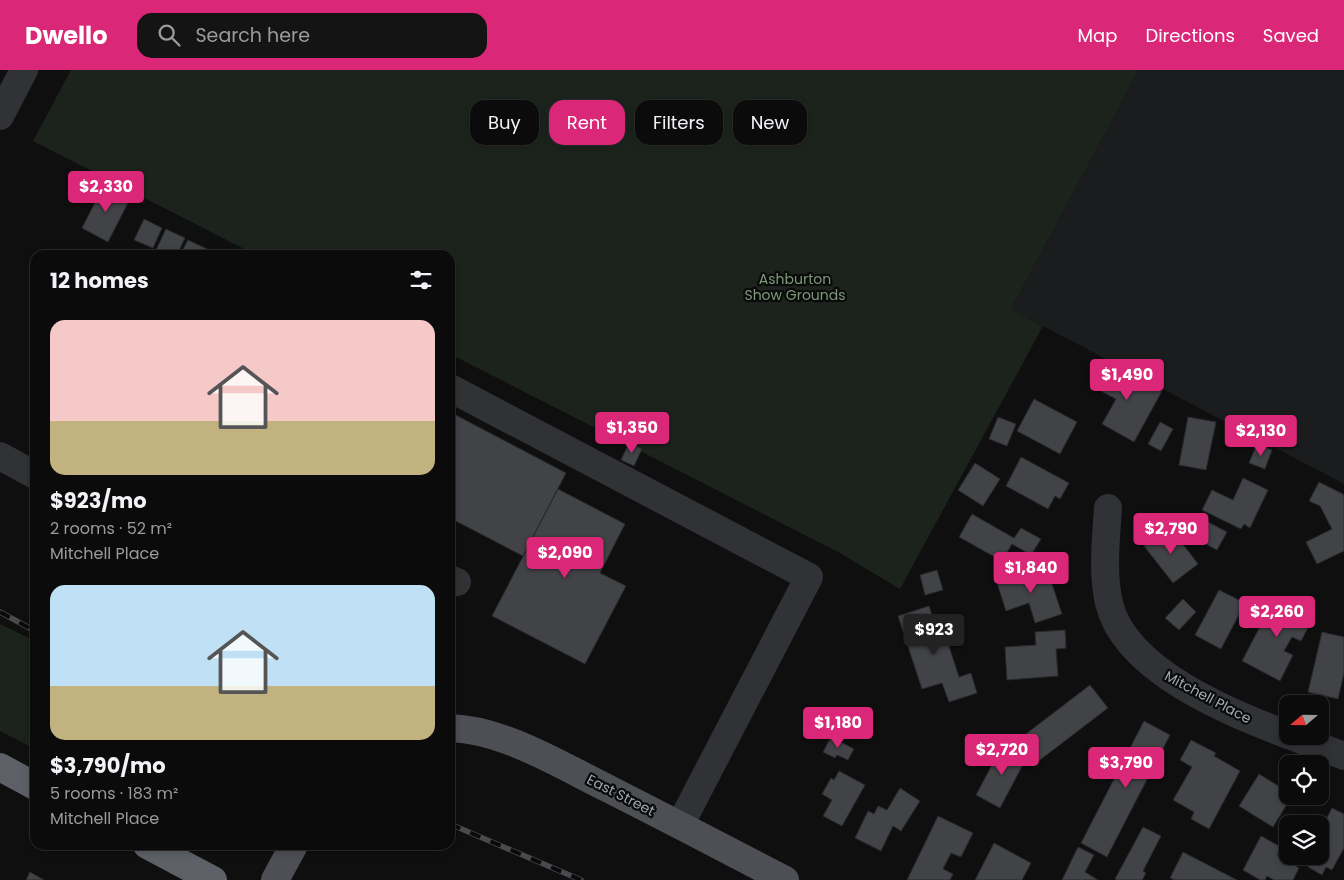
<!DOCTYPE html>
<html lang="en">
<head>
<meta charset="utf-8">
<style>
  :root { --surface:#0b0b0c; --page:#141415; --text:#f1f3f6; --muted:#9a9b9d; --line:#2b2b2d; --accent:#db2777 }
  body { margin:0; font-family:Poppins,sans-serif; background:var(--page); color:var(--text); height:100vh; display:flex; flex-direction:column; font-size:19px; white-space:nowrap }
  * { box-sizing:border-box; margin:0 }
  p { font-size:16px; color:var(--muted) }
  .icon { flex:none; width:28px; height:28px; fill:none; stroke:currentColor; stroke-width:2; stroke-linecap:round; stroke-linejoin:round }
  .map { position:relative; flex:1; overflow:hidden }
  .sheet { position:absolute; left:30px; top:180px; width:425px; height:600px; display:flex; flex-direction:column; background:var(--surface); border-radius:15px; box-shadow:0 2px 8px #0003,0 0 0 1px var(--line) }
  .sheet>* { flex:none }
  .hud { position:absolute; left:470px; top:30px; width:475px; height:45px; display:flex; gap:10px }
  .needle { width:32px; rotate:250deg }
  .controls { position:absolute; left:1279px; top:625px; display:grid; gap:10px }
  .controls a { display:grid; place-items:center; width:50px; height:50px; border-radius:10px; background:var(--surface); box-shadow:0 2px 8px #0003,0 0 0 1px var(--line); font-size:25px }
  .price { position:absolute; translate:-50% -42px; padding:0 11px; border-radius:5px; background:var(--accent); color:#fff; font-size:16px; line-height:32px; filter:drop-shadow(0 1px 2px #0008) }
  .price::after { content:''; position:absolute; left:50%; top:30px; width:15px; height:11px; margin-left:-8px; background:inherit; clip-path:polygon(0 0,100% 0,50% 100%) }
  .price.selected { background:#222; color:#fff }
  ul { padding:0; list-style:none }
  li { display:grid; align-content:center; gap:10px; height:265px; padding:0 20px }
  li span { display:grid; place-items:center; height:155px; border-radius:15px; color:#555 }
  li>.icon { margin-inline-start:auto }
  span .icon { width:90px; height:90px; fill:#fffc; stroke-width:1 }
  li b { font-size:21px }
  h2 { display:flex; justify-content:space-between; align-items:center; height:60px; padding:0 20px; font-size:21px }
  .chip { padding:0 18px; border-radius:15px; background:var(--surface); box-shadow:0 2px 8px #0003,0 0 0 1px var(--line); font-size:18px; line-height:45px }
  .chip.selected { background:var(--accent); color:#fff }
  header { display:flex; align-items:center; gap:30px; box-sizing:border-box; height:70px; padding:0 25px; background:var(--accent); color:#fff }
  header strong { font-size:24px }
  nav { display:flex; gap:28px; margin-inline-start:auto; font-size:18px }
  .search { width:350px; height:45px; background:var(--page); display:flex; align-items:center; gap:12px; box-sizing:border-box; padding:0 18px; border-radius:15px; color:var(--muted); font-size:19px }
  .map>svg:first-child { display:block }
  .built { fill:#1b1c1d }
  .green { fill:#1c231c }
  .building { fill:#414346; stroke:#292a2c }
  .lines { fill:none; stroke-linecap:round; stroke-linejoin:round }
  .minor { stroke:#313235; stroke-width:28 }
  .major { stroke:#4d4f54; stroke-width:28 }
  .highway { stroke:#5d6066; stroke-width:28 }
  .rail-casing { stroke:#484a4e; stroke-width:5.5 }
  .rail { stroke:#0a0a0b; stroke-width:4; stroke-dasharray:11; stroke-linecap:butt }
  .labels { text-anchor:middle; stroke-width:4.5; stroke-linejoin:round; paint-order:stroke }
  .park-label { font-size:14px; fill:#7c9a7a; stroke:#0a0a0b }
  .street-label { font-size:14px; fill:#a2a8b0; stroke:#0a0a0b }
</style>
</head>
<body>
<header>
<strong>Dwello</strong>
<div class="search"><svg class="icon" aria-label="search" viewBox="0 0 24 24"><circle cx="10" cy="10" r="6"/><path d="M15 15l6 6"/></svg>Search here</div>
<nav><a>Map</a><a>Directions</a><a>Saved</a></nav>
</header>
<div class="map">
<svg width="1344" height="810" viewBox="0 0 1344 810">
  <rect width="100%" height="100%" fill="#0f0f10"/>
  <polygon class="built" points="1139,0 1344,0 1344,414 1011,239"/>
  <g class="green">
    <polygon points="71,0 1139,0 1011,239 1043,256 900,519 840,483 450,284 450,185 256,185 33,71"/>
    <polygon points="0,554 35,571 35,679 0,661"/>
  </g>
  <g class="building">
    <polygon points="104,115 130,129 108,172 82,158"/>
    <polygon points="144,149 162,158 153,178 134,170"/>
    <polygon points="166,159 185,168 177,185 166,185 156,180"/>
    <polygon points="188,170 207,179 204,185 180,185"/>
    <polygon points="1108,292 1162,321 1134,372 1102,354 1116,329 1095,318"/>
    <polygon points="1034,329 1077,352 1060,384 1017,361"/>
    <polygon points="450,342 566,403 523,486 450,448"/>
    <polygon points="998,347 1016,354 1007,376 989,369"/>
    <polygon points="1188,347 1216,352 1206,400 1179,395"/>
    <polygon points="1160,352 1173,359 1161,381 1148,374"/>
    <polygon points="629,373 642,379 634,396 621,390"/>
    <polygon points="1257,374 1272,380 1265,399 1249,393"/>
    <polygon points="1021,387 1069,413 1060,429 1055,426 1048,439 1006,416"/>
    <polygon points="975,393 1000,409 983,436 958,420"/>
    <polygon points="1243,408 1268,420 1250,458 1244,454 1241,459 1202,440 1212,420 1233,430"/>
    <polygon points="1319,412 1343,424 1344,426 1344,481 1317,494 1306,472 1332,459 1320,436 1309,431"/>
    <polygon points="558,419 625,454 600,503 626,516 585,594 492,546"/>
    <polygon points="972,444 1014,468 1021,458 1041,469 1031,485 1012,474 1002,491 959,467"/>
    <polygon points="1208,452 1227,462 1217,480 1198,470"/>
    <polygon points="1170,457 1198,494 1173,513 1144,476"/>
    <polygon points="1046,496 1062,544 1035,553 1029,533 1006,541 997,513"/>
    <polygon points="937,500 943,520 925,525 920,505"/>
    <polygon points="1219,520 1245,533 1221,579 1195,565"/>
    <polygon points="1276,526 1314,546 1301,571 1292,567 1284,581 1293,585 1280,611 1242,591"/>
    <polygon points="1183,529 1196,542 1179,560 1165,548"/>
    <polygon points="929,536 942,575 948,573 959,607 971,603 977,623 949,632 942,613 922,619 898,546"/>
    <polygon points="1065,560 1066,578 1056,579 1058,606 1007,610 1005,577 1036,575 1035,562"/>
    <polygon points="1322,562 1344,567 1344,603 1338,629 1308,622"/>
    <polygon points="1090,615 1108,638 1036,693 1018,670"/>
    <polygon points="1144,651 1170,665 1107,787 1081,773"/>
    <polygon points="831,667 854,679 848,690 837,685 835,688 823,682"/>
    <polygon points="1191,670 1216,683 1214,686 1240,701 1209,759 1191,749 1194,742 1173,730 1192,697 1180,690"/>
    <polygon points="1003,674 1027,687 1000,738 976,725"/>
    <polygon points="839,701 865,715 842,756 823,746 832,730 822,724 831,708 834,710"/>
    <polygon points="1259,704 1288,722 1288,726 1292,726 1273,757 1239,736"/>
    <polygon points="900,718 920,731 901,761 893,756 881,781 855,768 868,741 874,744 878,736 887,740"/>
    <polygon points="1332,738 1344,744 1344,778 1332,800 1326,797 1322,805 1308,797 1314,786 1320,786 1320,761"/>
    <polygon points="938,746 973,763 961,787 951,783 943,799 953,804 950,810 907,810"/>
    <polygon points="1143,757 1161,766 1143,801 1146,803 1142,810 1117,810 1115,809"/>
    <polygon points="1261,766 1281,777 1277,785 1299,798 1293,810 1274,810 1267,806 1265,810 1260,810 1243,800"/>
    <polygon points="994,773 1031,793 1022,810 975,810"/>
    <polygon points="1078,777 1094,785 1085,802 1098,810 1062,810"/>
    <polygon points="1183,782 1237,810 1175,810 1170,808"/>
    <polygon points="30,802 44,810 26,810"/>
  </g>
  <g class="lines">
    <g class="minor">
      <polyline points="0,46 24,0"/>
      <polyline points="450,318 809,507 680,755"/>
      <polyline points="0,386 35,405"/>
      <path d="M1108 438C1106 470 1102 502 1109 533 1125 601 1229 642 1288 665"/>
      <polyline points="450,509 457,512"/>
      <polyline points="1291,666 1344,686"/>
    </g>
    <g class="major">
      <path d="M450 658C505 660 560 695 609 719 668 749 726 779 785 810"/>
      <polyline points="275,810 294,775"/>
    </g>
    <g class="highway">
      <polyline points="0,697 35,716"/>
      <polyline points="147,775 213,810"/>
    </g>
    <g class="rail-casing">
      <g id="rail">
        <polyline points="0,542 35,561"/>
        <polyline points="450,754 581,810"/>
      </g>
    </g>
    <use href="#rail" class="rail"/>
  </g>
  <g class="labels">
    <g class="park-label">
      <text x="795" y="214">Ashburton<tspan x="795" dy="16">Show Grounds</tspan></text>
    </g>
    <g class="street-label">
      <text transform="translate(1208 627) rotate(28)" y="5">Mitchell Place</text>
      <text transform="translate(621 725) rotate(27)" y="5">East Street</text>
    </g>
  </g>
</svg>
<div class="controls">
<a><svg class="needle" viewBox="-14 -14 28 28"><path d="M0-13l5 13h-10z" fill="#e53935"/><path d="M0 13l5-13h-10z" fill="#9a9b9d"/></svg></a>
<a><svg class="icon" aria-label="locate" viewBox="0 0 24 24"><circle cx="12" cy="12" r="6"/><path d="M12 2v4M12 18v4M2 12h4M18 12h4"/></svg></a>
<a><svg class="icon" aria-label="layers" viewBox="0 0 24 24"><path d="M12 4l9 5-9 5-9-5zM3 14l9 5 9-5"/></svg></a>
</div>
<b class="price" style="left:106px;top:143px">$2,330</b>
<b class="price" style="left:1127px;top:331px">$1,490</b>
<b class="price" style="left:632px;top:384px">$1,350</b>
<b class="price" style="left:1261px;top:387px">$2,130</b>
<b class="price" style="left:1171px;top:485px">$2,790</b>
<b class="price" style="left:565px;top:509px">$2,090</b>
<b class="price" style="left:1031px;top:524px">$1,840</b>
<b class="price" style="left:1277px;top:568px">$2,260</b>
<b class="price selected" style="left:934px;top:586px">$923</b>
<b class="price" style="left:838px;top:679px">$1,180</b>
<b class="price" style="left:1002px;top:706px">$2,720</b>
<b class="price" style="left:1126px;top:719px">$3,790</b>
<div class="hud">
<a class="chip">Buy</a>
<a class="chip selected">Rent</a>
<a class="chip">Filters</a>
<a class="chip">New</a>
</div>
<section class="sheet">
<h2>12 homes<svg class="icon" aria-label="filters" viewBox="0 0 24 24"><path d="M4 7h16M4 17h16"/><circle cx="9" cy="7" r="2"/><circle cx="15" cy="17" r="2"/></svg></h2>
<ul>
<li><span style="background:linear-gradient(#f6c9c9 65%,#c2b280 0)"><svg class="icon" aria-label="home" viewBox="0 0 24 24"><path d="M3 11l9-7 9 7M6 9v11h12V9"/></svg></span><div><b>$923/mo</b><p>2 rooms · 52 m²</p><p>Mitchell Place</p></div></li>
<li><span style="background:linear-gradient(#bfe0f5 65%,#c2b280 0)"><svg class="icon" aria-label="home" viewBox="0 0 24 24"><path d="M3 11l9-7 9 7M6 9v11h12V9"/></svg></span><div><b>$3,790/mo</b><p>5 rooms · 183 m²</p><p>Mitchell Place</p></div></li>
</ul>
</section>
</div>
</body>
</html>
